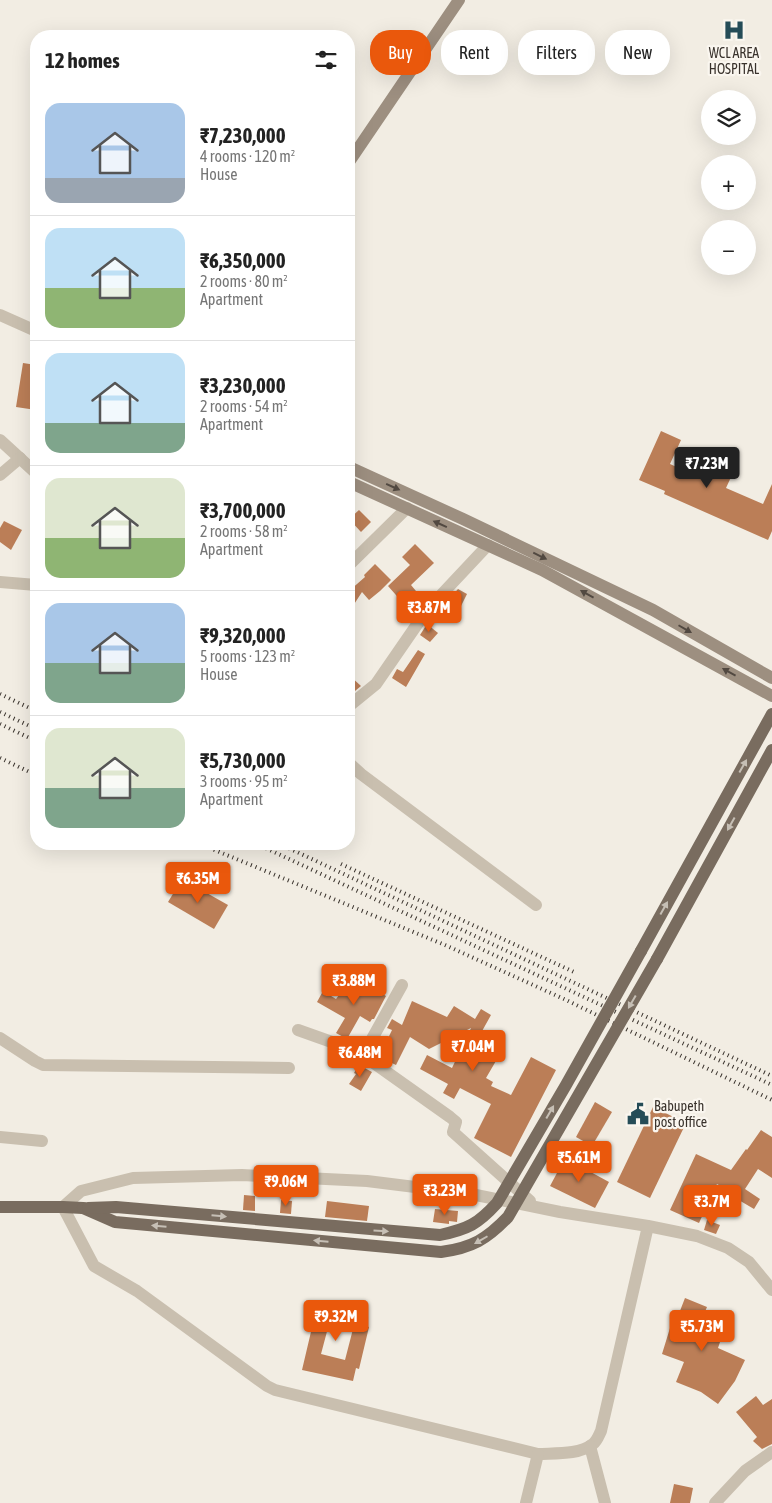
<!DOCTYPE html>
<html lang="en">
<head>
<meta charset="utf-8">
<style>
  :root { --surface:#fff; --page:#f6f6f6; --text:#222; --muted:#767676; --line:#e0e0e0; --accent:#ea580c }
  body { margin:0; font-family:"Asap Condensed",sans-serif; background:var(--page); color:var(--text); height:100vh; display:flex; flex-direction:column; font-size:19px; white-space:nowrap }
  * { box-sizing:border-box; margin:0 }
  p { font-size:16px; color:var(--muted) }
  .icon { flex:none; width:28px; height:28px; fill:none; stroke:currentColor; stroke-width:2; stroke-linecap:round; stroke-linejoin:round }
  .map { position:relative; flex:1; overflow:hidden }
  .panel { position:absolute; left:30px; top:30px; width:325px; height:820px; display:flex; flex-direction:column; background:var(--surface); border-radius:20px; box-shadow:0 5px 20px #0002 }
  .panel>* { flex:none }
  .top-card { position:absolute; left:370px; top:30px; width:326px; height:45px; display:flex; gap:10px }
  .controls { position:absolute; left:701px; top:90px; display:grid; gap:10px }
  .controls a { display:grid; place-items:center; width:55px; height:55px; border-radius:50%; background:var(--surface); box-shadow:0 5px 20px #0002; font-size:25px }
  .price { position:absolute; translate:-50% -42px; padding:0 11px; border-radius:5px; background:var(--accent); color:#fff; font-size:16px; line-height:32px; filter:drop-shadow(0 1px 2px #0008) }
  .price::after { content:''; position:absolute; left:50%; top:30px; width:15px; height:11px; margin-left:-8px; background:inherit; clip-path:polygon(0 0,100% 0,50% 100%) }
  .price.active { background:#222; color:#fff }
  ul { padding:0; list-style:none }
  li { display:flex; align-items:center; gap:15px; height:125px; padding:0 15px }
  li+li { border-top:1px solid var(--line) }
  li span { display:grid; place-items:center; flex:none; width:140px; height:100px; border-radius:15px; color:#555 }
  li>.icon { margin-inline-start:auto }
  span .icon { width:60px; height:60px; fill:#fffc; stroke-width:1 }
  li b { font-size:21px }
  h2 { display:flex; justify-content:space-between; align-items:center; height:60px; padding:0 15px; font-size:21px }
  .pill { padding:0 18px; border-radius:20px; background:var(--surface); box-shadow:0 5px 20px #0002; font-size:18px; line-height:45px }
  .pill.active { background:var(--accent); color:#fff }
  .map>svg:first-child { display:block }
  .building { fill:#bb7e57; fill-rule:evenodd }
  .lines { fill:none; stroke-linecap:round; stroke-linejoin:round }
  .street { stroke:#c9bfaf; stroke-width:12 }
  .secondary { stroke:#9d8f80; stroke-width:12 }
  .primary { stroke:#796c5f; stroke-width:12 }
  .rail { stroke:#39322c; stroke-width:4; stroke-dasharray:1 4; stroke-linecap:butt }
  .primary-bridge { stroke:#796c5f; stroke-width:12 }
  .oneway { fill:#524941 }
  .oneway2 { fill:#c6bfb5 }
  .labels { text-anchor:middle; stroke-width:4.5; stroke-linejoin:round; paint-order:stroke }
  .poi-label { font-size:14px; fill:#39322c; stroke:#faf6ef }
</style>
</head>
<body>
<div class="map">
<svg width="772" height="1503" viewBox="0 0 772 1503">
  <rect width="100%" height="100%" fill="#f2ede3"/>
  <g class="building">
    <polygon points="23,363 36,365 36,410 16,407"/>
    <polygon points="661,431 681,440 670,464 703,479 714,454 737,464 726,488 763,504 772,484 772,531 768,540 664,494 665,491 639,480"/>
    <polygon points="359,510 371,522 361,532 349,519"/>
    <polygon points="4,521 22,530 11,550 0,542 0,528"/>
    <polygon points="415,544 434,563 411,585 416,591 403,603 388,586 410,565 402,557"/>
    <polygon points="375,564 391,580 380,591 369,600 362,592 349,612 349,591 365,577 364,575"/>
    <polygon points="458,589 467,594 461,606 449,599"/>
    <polygon points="427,624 438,633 430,642 420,635"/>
    <polygon points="418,650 425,654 406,687 392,678 397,669 403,672"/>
    <polygon points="349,675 361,686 349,696"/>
    <polygon points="182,879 228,905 214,929 168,902"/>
    <polygon points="348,983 360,990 364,983 386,996 374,1019 372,1019 370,1022 360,1016 347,1039 336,1033 345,1018 317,1002 323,991 336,999"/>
    <polygon points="412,1001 447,1017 454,1006 475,1019 481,1009 491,1015 481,1033 483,1034 479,1042 500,1054 486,1078 493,1082 491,1086 511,1095 531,1057 556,1070 511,1157 474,1138 491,1104 460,1088 454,1099 443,1093 448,1084 420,1069 427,1055 452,1068 471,1028 429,1049 410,1037 396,1065 379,1057 392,1030 387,1028 392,1019 402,1025"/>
    <polygon points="359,1065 372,1072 361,1091 349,1084 356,1074 354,1073"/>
    <polygon points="595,1102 612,1112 592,1146 576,1137"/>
    <polygon points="653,1107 686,1123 650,1198 617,1182"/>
    <polygon points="761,1130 772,1137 772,1178 758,1169 745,1189 760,1199 754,1209 737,1199 739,1196 717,1184 699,1223 670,1210 696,1154 731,1170 746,1149 747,1150"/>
    <polygon points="565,1158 609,1182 595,1208 550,1186"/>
    <polygon points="244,1195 255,1196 255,1211 243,1210"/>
    <polygon points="281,1200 292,1201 291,1214 280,1213"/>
    <polygon points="327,1201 369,1206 367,1221 325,1217"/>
    <polygon points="435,1209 458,1211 457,1222 449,1221 449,1224 433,1222"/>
    <polygon points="707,1220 720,1225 716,1234 704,1230"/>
    <polygon points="685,1298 707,1307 704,1314 727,1321 718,1348 745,1360 735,1381 718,1404 701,1392 676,1382 684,1362 662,1354 674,1315 678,1316"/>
    <path d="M318 1302 368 1313 366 1326 369 1327 359 1369 356 1368 353 1381 302 1370ZM329 1324 353 1329 345 1360 321 1354Z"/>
    <polygon points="756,1396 763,1405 772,1399 772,1444 762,1449 753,1441 757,1437 736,1412"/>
    <polygon points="674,1484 693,1488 690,1503 670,1503"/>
  </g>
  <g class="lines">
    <g class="street">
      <polyline points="0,315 36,331"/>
      <polyline points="0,440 36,473"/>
      <polyline points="0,475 20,458"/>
      <polyline points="349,565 407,508"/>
      <polyline points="0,582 36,585"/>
      <polyline points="349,706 376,684 427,610 488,545"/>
      <polyline points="349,763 361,774 536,905"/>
      <polyline points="298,1030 357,1051 450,1117 456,1122 453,1132 530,1201"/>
      <polyline points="0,1038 35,1061 43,1065 289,1068"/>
      <polyline points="363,1055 402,985"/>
      <polyline points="0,1137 42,1141"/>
      <path d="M648 1226 601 1431C599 1435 597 1441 593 1444 579 1455 555 1453 538 1454L275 1390 267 1386 137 1291 94 1266 63 1207 81 1191 133 1178 242 1175 367 1181 471 1194 560 1212 648 1226 697 1236 728 1248 749 1262 772 1290"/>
      <polyline points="590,1446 605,1503"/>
      <polyline points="526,1503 538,1454"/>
      <polyline points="715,1503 745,1471 772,1452"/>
    </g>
    <g class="secondary">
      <polyline points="349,162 459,0"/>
      <polyline points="349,467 463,519 653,610 772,678"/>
      <polyline points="349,482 542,570 772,696"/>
    </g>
    <g class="primary">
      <polyline points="641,951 772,714"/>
      <polyline points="657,959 772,750"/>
      <polyline points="0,1207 63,1207 83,1208"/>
    </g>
    <g class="rail">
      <polyline points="0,694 36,711"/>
      <polyline points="0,712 36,729"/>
      <polyline points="0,724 36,741"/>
      <polyline points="0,758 36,775"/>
      <polyline points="200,844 445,945 564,999 772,1100"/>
      <polyline points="257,844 772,1085"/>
      <polyline points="280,844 772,1076"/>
      <polyline points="341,864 574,972"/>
    </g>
    <g class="primary-bridge">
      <path d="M83 1208 115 1222 441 1252C472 1248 487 1239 508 1217L657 959"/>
      <path d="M88 1208 116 1207 440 1235C468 1229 478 1224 497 1203L566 1085 641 951"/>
    </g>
  </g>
  <defs><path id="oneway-solid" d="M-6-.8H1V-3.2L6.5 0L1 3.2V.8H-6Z" transform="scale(1.25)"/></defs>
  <g class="oneway">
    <use href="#oneway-solid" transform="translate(393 487) rotate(24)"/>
    <use href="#oneway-solid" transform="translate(440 524) rotate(-156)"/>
    <use href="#oneway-solid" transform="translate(540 556) rotate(26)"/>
    <use href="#oneway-solid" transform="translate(587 594) rotate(-151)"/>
    <use href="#oneway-solid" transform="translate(685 629) rotate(30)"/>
    <use href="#oneway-solid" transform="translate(729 672) rotate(-151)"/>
  </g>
  <g class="oneway2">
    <use href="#oneway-solid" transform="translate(743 766) rotate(-61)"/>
    <use href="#oneway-solid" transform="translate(731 824) rotate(119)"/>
    <use href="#oneway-solid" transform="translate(664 908) rotate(-61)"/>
    <use href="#oneway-solid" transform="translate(632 1002) rotate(120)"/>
    <use href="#oneway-solid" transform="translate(550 1112) rotate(-60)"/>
    <use href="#oneway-solid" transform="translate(219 1216) rotate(5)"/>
    <use href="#oneway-solid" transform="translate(159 1226) rotate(-175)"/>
    <use href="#oneway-solid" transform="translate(381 1231) rotate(4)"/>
    <use href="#oneway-solid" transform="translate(481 1240) rotate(150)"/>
    <use href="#oneway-solid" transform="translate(321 1241) rotate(-175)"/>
  </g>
  <defs>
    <g id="hospital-bare" transform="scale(1.725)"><path d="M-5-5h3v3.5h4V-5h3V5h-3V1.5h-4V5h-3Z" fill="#254c57" stroke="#faf6ef" stroke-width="2.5" paint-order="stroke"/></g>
    <g id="civic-bare" transform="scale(1.725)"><path d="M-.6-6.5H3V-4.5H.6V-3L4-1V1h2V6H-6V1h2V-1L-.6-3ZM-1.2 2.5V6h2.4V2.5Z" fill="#254c57" stroke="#faf6ef" stroke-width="2.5" paint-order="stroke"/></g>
  </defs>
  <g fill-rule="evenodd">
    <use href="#hospital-bare" x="734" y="30"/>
    <use href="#civic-bare" x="638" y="1114"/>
  </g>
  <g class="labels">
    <g class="poi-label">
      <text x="734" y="58">WCL AREA<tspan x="734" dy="16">HOSPITAL</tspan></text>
      <text x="654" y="1111" text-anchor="start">Babupeth<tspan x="654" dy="16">post office</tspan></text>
    </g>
  </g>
</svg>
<div class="controls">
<a><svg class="icon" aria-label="layers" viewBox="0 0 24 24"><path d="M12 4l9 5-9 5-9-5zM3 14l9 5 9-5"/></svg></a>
<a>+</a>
<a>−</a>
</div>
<b class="price active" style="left:707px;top:489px">₹7.23M</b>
<b class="price" style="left:429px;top:633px">₹3.87M</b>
<b class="price" style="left:198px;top:904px">₹6.35M</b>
<b class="price" style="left:354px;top:1006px">₹3.88M</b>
<b class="price" style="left:473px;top:1072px">₹7.04M</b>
<b class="price" style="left:360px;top:1078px">₹6.48M</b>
<b class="price" style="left:579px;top:1183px">₹5.61M</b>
<b class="price" style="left:286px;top:1207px">₹9.06M</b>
<b class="price" style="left:445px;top:1216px">₹3.23M</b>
<b class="price" style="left:712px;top:1227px">₹3.7M</b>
<b class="price" style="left:336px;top:1342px">₹9.32M</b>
<b class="price" style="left:702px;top:1352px">₹5.73M</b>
<div class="top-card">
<a class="pill active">Buy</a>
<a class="pill">Rent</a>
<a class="pill">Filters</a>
<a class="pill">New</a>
</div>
<section class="panel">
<h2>12 homes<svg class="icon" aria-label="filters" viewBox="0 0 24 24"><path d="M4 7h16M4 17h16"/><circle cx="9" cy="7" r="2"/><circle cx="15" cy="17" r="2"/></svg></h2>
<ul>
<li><span style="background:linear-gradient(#a9c7e8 75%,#9aa5b1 0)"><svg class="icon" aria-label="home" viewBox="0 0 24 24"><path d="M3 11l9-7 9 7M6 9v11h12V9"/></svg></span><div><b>₹7,230,000</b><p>4 rooms · 120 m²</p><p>House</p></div></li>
<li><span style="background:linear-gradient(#bfe0f5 60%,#8fb573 0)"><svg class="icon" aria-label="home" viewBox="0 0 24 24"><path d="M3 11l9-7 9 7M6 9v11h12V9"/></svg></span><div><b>₹6,350,000</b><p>2 rooms · 80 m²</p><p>Apartment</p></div></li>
<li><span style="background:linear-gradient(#bfe0f5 70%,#7fa58c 0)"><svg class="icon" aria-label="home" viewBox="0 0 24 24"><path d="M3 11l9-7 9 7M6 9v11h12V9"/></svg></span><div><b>₹3,230,000</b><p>2 rooms · 54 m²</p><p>Apartment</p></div></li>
<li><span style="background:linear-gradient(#dfe7d0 60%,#8fb573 0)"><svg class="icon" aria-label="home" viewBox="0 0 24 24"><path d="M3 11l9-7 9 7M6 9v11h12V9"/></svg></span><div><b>₹3,700,000</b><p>2 rooms · 58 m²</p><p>Apartment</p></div></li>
<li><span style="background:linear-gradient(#a9c7e8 60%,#7fa58c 0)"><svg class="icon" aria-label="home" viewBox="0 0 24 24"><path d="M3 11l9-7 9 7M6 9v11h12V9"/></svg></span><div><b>₹9,320,000</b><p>5 rooms · 123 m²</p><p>House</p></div></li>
<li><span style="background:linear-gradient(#dfe7d0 60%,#7fa58c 0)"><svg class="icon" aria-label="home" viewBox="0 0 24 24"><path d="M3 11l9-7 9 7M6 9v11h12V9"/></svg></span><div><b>₹5,730,000</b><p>3 rooms · 95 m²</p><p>Apartment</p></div></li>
</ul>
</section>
</div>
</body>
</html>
